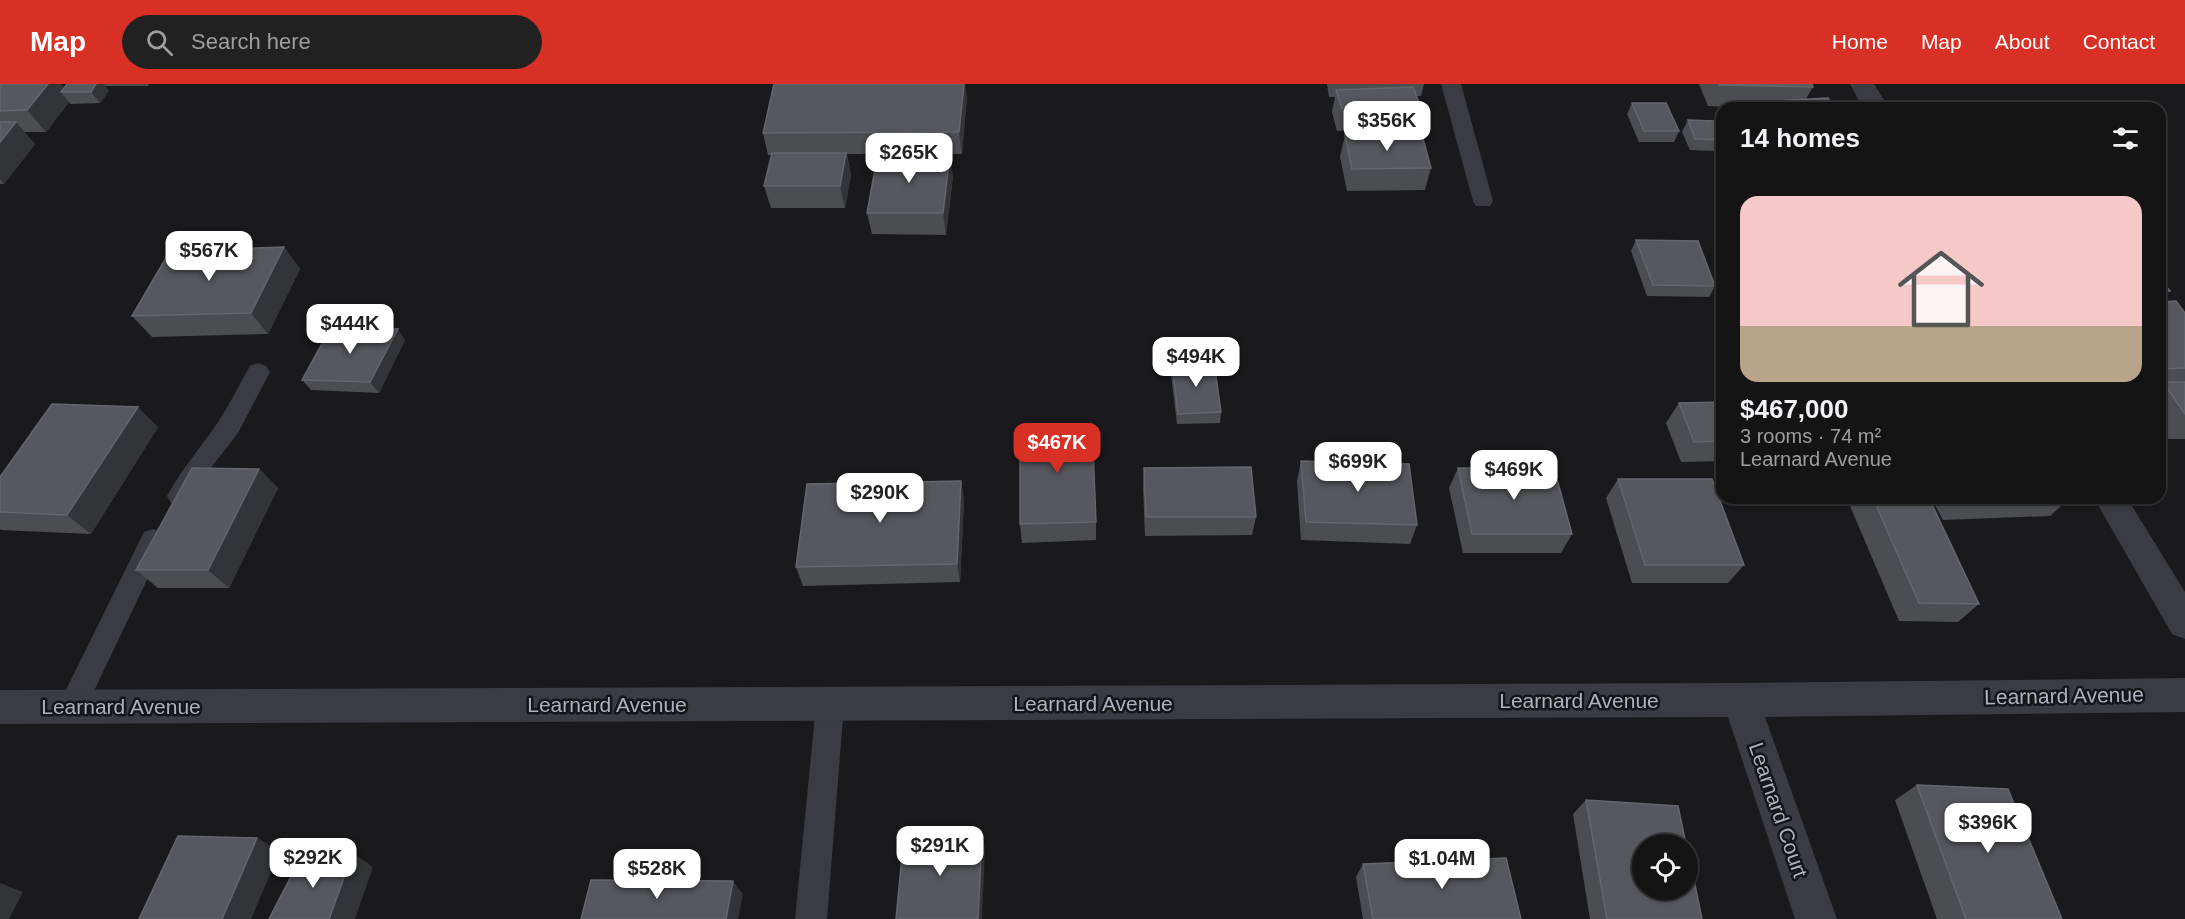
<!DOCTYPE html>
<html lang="en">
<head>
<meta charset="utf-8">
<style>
  :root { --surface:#141415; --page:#212122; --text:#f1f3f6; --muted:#9d9ea0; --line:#333334; --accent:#d93025 }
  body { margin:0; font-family:Arial,sans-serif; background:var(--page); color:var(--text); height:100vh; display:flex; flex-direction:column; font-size:22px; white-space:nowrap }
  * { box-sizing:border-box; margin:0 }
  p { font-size:20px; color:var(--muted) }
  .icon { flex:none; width:33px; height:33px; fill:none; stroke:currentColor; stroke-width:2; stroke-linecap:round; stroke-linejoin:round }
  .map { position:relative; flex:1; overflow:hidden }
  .panel { position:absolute; left:1716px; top:18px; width:450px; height:402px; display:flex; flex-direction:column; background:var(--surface); border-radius:18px; box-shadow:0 2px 4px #0004,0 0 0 2px var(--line) }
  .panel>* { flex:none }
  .controls { position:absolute; left:1632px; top:750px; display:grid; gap:12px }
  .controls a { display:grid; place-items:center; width:66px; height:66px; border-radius:50%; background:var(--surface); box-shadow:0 2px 4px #0004,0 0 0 2px var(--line); font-size:30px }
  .price { position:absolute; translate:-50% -51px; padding:0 14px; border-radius:12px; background:#fff; color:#222; font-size:20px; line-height:39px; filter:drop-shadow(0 2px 3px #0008) }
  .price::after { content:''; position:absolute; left:50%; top:36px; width:18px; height:14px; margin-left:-9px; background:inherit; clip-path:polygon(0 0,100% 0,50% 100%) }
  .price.selected { background:var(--accent); color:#fff }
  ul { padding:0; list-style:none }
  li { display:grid; align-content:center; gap:12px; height:318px; padding:0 24px }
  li+li { border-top:2px solid var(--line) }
  li span { display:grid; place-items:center; height:186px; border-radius:18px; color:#555 }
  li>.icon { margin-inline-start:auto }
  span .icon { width:108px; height:108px; fill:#fffc; stroke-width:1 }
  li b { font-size:26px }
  h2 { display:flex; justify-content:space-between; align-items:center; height:72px; padding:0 24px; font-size:26px }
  header { display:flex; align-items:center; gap:36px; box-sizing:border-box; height:84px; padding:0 30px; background:var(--accent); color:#fff }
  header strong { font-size:28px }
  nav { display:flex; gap:33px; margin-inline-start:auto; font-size:21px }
  .search { width:420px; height:54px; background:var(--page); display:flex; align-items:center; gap:15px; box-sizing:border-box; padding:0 21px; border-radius:33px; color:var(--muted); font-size:22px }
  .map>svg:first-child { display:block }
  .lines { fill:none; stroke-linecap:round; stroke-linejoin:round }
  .lane { fill:#3a3c42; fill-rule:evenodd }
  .street { fill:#3a3c42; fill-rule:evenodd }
  .wall { fill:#4b4d51 }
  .shaded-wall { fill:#333437 }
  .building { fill:#56585d; stroke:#63666c; stroke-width:1.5 }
  .labels { text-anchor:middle; stroke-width:5; stroke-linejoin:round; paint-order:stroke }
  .street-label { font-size:21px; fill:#abb2bd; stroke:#151517 }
</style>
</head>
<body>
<header>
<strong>Map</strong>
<div class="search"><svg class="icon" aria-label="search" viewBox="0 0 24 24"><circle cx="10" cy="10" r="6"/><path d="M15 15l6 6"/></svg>Search here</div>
<nav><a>Home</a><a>Map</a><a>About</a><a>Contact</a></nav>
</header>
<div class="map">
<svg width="2185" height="835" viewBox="0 0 2185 835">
  <rect width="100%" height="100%" fill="#1a1a1c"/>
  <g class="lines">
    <g class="lane">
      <polygon points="1441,0 1461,0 1493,117 1490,122 1476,122 1473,117"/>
      <path d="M258 279 266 282 270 288 238 349 210 385 189 419 180 422 171 419 167 412C182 384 203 361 220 335 231 318 240 299 250 282Z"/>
      <polygon points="153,445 162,448 166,456 82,632 72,636 62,632 58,623 62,614 144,448"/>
      <polygon points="830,608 840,612 844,621 827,835 795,835 816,621 820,612"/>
    </g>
    <g class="street">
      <polygon points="1850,0 1874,0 1889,24 1863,24"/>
      <polygon points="2094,414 2127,414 2185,508 2185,555 2172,550"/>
      <polygon points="2185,594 2185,628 1765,633 1837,835 1795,835 1728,633 0,640 0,606 1741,599"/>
    </g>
  </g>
  <g class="wall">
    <polygon points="0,0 60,0 64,4 67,0 149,0 148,2 105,2 109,7 100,19 70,20 69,18 46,48 24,48 35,60 4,100 0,100"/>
    <polygon points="1327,0 1424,0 1421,12 1416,12 1420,21 1414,43 1337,47 1332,28 1335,13 1329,13"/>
    <polygon points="1699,0 1812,0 1813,3 1806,15 1834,24 1754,24 1708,22"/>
    <polygon points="967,13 962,70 934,70 953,92 946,151 872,150 867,129 878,70 847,70 851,91 845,124 771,124 764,102 772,71 768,71 763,49"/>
    <polygon points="1632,19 1679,47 1674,58 1639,58 1627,30"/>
    <polygon points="1688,36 1722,56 1716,67 1690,66 1682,48"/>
    <polygon points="1345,51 1431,84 1425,106 1347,107 1340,73"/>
    <polygon points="1636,156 1715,202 1709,213 1647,212 1631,167"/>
    <polygon points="284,163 300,185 268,250 152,253 132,232"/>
    <polygon points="2160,195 2170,207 2160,217"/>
    <polygon points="2160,218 2185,229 2185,355 2165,355 2160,348"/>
    <polygon points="405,256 379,309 311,306 302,296"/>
    <polygon points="1172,279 1221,328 1220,339 1177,340 1171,290"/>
    <polygon points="1722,318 1722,377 1681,378 1666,339 1679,319"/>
    <polygon points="158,343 91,450 1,446 0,445 0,393"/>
    <polygon points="1301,377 1417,441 1410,460 1301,456 1297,397"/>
    <polygon points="1144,384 1256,433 1252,451 1145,452 1143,403"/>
    <polygon points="1458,384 1572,450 1561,469 1463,469 1449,404"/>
    <polygon points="259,385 278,404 229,504 158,504 136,486"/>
    <polygon points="1618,395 1744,481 1728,499 1632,499 1606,414"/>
    <polygon points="961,397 964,416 960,498 803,502 796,483"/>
    <polygon points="1857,414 1929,414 1979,520 1958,538 1899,537 1850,422"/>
    <polygon points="1931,414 2070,414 2050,432 1943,436"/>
    <polygon points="1096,438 1096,456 1022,459 1020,440"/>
    <polygon points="1917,701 2062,835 1937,835 1895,716"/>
    <polygon points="1586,716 1702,835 1590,835 1573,730"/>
    <polygon points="1363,780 1521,835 1363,835 1356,793"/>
  </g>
  <g class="shaded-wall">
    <polygon points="48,0 60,0 67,8 61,8 69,18 46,48 27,26"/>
    <polygon points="96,0 104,0 109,7 100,19 91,8"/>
    <polygon points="964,0 965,0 967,13 962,70 959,48"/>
    <polygon points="16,38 35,60 4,100 0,95 0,58"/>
    <polygon points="846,69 851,91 845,124 840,102"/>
    <polygon points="950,70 953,92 946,151 943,129"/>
    <polygon points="284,163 300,185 268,250 251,229"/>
    <polygon points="398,245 405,256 379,309 370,298"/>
    <polygon points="138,323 158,343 91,450 67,431"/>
    <polygon points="259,385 278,404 229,504 208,486"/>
    <polygon points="961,397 964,416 960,498 957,480"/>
    <polygon points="982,751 985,765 982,835 978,835"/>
    <polygon points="257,754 280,767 251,835 222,835"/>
    <polygon points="353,769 373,783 355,835 329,835"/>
    <polygon points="733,797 743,810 738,835 726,835"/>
    <polygon points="0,799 23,808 9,835 0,835"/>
  </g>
  <g class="building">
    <polygon points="0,0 48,0 27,26 0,27"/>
    <polygon points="67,0 96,0 91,8 61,8"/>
    <polygon points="774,0 964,0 959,48 763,49"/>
    <polygon points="1719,0 1812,0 1813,3 1719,1"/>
    <polygon points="1413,3 1420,21 1342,25 1336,6"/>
    <polygon points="1828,14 1834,24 1761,24 1757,18"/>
    <polygon points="1632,19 1666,19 1679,47 1644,47"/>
    <polygon points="1688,36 1714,37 1722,56 1695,55"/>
    <polygon points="0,38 16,38 0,58"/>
    <polygon points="1345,51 1422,51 1431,84 1352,85"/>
    <polygon points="772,69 846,69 840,102 764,102"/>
    <polygon points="878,69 950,70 943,129 867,129"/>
    <polygon points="1636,156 1698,157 1715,202 1653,201"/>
    <polygon points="284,163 251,229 132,232 170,167"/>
    <polygon points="2160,195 2170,207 2160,208"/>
    <polygon points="2176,217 2185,229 2185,284 2160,285 2160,218"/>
    <polygon points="331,243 398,245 370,298 302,296"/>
    <polygon points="1214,278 1221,328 1178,330 1172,279"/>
    <polygon points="2163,298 2185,298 2185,330"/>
    <polygon points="1722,318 1722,357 1694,358 1679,319"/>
    <polygon points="52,320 138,323 67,431 0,428 0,393"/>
    <polygon points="1092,340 1096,438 1020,440 1020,342"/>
    <polygon points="1301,377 1409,380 1417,441 1306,438"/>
    <polygon points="1251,383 1256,433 1146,433 1144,384"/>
    <polygon points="192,384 259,385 208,486 136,486"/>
    <polygon points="1458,384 1554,384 1572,450 1472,450"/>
    <polygon points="1618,395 1712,395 1744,481 1645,481"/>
    <polygon points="961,397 957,480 796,483 807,400"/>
    <polygon points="1873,414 1929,414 1979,520 1919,519"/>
    <polygon points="1961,414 2033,414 1963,417"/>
    <polygon points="1917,701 2008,705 2062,835 1966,835"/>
    <polygon points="1586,716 1678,722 1686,760 1642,760 1642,806 1688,806 1688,767 1702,835 1607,835"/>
    <polygon points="904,751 982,751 978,835 896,835"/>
    <polygon points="178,752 257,754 222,835 139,835"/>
    <polygon points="353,769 329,835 269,835 299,777"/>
    <polygon points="1506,774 1521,835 1373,835 1363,780"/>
    <polygon points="591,796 733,797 726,835 581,835"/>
  </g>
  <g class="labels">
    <g class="street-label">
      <text transform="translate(2064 612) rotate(-1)" y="7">Learnard Avenue</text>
      <text x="1579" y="624">Learnard Avenue</text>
      <text x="1093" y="627">Learnard Avenue</text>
      <text x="607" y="628">Learnard Avenue</text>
      <text x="121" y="630">Learnard Avenue</text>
      <text transform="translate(1778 726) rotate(71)" y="7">Learnard Court</text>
    </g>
  </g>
</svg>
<div class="controls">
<a><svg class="icon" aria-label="locate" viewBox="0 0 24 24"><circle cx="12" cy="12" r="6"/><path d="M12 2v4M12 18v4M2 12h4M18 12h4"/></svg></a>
</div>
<b class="price" style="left:1387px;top:68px">$356K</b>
<b class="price" style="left:909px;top:100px">$265K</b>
<b class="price" style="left:209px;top:198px">$567K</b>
<b class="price" style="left:350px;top:271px">$444K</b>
<b class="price" style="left:1196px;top:304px">$494K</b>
<b class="price selected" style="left:1057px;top:390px">$467K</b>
<b class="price" style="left:1358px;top:409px">$699K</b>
<b class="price" style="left:1514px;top:417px">$469K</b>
<b class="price" style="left:880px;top:440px">$290K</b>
<b class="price" style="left:1988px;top:770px">$396K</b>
<b class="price" style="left:940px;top:793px">$291K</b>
<b class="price" style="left:313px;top:805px">$292K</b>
<b class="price" style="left:1442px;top:806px">$1.04M</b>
<b class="price" style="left:657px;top:816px">$528K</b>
<section class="panel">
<h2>14 homes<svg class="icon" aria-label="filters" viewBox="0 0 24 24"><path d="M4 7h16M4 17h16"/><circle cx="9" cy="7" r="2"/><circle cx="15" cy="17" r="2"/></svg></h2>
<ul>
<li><span style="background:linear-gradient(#f6c9c9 70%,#b9a48a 0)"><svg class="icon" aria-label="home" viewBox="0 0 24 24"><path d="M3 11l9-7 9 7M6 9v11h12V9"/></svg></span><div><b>$467,000</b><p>3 rooms · 74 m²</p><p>Learnard Avenue</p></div></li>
</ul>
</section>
</div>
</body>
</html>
